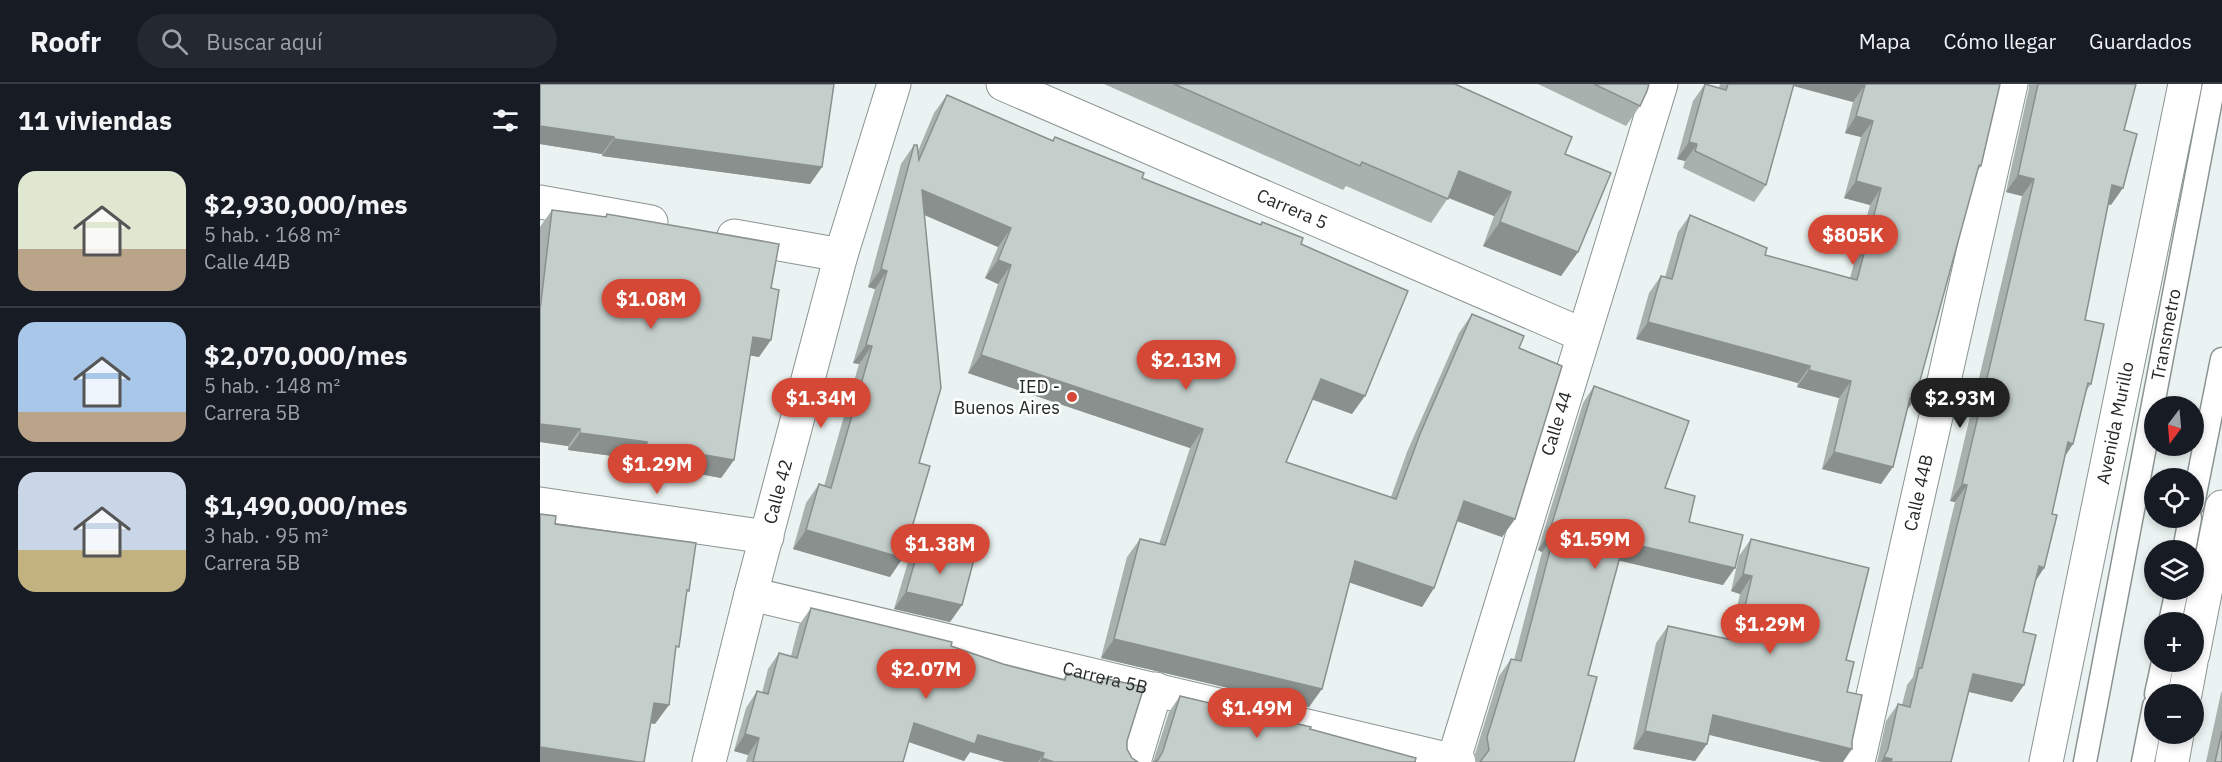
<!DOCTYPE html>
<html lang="es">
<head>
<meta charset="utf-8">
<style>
  :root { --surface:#171b24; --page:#242831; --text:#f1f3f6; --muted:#9ea1a6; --line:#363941; --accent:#d54835 }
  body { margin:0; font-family:"IBM Plex Sans",sans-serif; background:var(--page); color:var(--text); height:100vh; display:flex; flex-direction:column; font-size:22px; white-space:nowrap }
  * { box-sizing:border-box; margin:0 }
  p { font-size:20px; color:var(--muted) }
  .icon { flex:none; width:33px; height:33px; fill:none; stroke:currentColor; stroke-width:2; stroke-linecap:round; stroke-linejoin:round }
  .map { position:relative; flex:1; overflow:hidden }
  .panel { display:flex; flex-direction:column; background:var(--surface); width:540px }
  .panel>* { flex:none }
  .needle { width:39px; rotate:196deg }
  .tools { position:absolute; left:1604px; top:312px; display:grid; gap:12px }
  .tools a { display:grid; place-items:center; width:60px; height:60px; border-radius:50%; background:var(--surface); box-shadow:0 3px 9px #0003; font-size:30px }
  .price { position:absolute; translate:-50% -51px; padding:0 14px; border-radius:21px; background:var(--accent); color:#fff; font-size:20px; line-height:39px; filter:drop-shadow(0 2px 3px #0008) }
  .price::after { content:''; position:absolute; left:50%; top:36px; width:18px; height:14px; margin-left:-9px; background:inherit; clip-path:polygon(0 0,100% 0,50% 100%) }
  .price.selected { background:#222; color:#fff }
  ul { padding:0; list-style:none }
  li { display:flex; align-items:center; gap:18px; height:150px; padding:0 18px }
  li+li { border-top:2px solid var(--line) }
  li span { display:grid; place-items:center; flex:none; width:168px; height:120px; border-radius:18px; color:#555 }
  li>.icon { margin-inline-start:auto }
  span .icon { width:72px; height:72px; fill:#fffc; stroke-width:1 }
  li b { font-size:26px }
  h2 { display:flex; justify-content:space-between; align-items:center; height:72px; padding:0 18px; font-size:26px }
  header { display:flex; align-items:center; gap:36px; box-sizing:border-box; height:84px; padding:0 30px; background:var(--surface); border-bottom:2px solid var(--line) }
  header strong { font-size:28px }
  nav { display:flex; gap:33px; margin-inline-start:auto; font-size:21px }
  .search { width:420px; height:54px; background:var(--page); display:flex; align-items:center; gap:15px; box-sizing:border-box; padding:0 21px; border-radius:33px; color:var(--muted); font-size:22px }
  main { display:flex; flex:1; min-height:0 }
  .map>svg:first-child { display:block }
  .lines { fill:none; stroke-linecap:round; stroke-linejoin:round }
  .lane-casing { stroke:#8b9492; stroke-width:25 }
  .street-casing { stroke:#8b9492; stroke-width:35 }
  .primary-casing { stroke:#8b9492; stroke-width:35 }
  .lane { stroke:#fff; stroke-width:22 }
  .street { stroke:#fff; stroke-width:33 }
  .primary { stroke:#fff; stroke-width:33 }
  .wall { fill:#a9b1af }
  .shaded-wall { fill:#89908e }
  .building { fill:#c4cecb; stroke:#89908e; stroke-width:1.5 }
  .poi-dot { fill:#d54835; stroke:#fbfffe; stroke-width:2 }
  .labels { text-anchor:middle; stroke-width:5; stroke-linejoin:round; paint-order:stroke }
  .street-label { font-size:18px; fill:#262929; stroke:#fbfffe }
  .poi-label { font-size:18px; fill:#262929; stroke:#fbfffe; text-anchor:end }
</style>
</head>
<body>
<header>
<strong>Roofr</strong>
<div class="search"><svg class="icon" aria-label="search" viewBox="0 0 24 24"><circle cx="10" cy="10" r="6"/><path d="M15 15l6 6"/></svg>Buscar aquí</div>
<nav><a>Mapa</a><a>Cómo llegar</a><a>Guardados</a></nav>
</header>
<main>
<section class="panel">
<h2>11 viviendas<svg class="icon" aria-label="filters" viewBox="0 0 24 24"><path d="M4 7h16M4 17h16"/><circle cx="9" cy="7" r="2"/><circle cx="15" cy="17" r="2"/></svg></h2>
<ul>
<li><span style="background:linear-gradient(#dfe7d0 65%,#b9a48a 0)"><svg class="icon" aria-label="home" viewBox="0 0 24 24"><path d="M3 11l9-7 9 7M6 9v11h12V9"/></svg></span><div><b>$2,930,000/mes</b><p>5 hab. · 168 m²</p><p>Calle 44B</p></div></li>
<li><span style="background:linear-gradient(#a9c7e8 75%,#b9a48a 0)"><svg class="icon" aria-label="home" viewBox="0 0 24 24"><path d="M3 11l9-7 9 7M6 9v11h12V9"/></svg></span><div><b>$2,070,000/mes</b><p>5 hab. · 148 m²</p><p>Carrera 5B</p></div></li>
<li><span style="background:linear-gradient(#c9d6e8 65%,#c2b280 0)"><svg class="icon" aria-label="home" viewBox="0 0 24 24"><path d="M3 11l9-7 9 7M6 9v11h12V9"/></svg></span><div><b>$1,490,000/mes</b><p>3 hab. · 95 m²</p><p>Carrera 5B</p></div></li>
</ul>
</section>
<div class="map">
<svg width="1682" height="678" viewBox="0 0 1682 678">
  <rect width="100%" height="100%" fill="#eaf3f1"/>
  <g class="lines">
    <g class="lane-casing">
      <g id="lane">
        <polyline points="1653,420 1682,275"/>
        <polyline points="1644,466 1650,434"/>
        <polyline points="1630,538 1637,506"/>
        <polyline points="1616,610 1623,578"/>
        <path id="s1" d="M1545 678 1674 0"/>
        <polyline points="1603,678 1614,622"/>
      </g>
    </g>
    <g class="street-casing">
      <g id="street">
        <path id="s2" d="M463 0 1043 251"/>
        <polyline points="0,118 111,138"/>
        <polyline points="194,152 301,171"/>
        <polyline points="0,420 227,453"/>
        <path id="s3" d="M211 510 919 678"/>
        <path id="s4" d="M169 678 211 510 301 171 354 0"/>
        <polyline points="594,678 616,605"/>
        <path id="s5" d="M913 678 1121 0"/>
        <path id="s6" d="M1318 678 1471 0"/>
      </g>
    </g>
    <g class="primary-casing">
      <g id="primary">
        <polyline points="1653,570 1682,423"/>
        <polyline points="1645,610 1651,578"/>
        <path id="s7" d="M1506 678 1645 0"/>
        <polyline points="1632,678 1637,650"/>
      </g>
    </g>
    <use href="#lane" class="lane"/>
    <use href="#street" class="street"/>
    <use href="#primary" class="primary"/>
  </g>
  <g class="wall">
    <polygon points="0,0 282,83 270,100 62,72 62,70 0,60"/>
    <polygon points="564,0 915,0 1025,70 1038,168 1021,192 943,162 954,132 908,114 891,139 806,102 803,106"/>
    <polygon points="998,0 1109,0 1100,22 1086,42"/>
    <polygon points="1165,0 1179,4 1180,0 1460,0 1441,82 1436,89 1367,326 1341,400 1282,385 1299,314 1257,303 1258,299 1096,255 1109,209 1121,192 1125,193 1138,148 1150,131 1225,171 1310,194 1330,121 1304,114 1321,53 1305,49 1313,18 1253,2 1226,101 1214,118 1143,84 1145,77 1137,75 1153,17"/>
    <polygon points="1489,0 1596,0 1584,46 1571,121 1568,120 1545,236 1551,300 1546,307 1524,372 1483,548 1484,601 1472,618 1429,608 1411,678 1337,678 1346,637 1358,620 1362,621 1367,601 1373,593 1415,418 1410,417 1482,112 1466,108 1489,4"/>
    <polygon points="407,11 512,56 515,53 602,94 720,141 722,138 761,160 812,330 772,315 746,378 851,413 867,368 919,249 932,230 979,264 975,435 962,453 917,437 894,504 882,523 809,498 769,623 561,574 587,473 600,455 619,460 650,364 428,289 458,200 445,194 458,163 384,131 379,379 350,493 253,465 266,419 279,400 284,402 319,280 313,279 335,205 328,203 361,80 374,61 378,67 394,29"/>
    <polygon points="12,126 65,133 67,130 219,273 210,271 194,376 181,394 95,378 95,375 28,366 28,362 0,358 0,143"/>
    <polygon points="1054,302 1149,438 1183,501 1079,476 1048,591 1034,678 936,678 935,670 959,592 971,575 974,576 1002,468 998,466 1043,319"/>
    <polygon points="1211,455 1306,576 1307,608 1303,678 1282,678 1169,650 1155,677 1093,665 1116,559 1128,542 1190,555 1200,510 1191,507 1199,472"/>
    <polygon points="380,460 422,521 410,538 354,525 368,478"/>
    <polygon points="271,524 411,562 463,580 523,595 527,589 559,599 563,594 587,657 587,665 592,674 598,678 465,678 430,668 424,677 369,658 363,678 206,678 208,671 194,667 206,624 217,607 222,609 228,585 239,569 251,572 259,541"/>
    <polygon points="1682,607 1682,678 1666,678 1681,609"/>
    <polygon points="640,612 770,645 613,678 629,628"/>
  </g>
  <g class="shaded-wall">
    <polygon points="1247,0 1322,0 1325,1 1313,18"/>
    <polygon points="1316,32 1333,37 1321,53 1305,49"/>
    <polygon points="0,42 74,53 62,70 0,60"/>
    <polygon points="74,55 282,83 270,100 62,72"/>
    <polygon points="1149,58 1157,60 1145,77 1137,75"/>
    <polygon points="919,87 971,108 954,132 902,111"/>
    <polygon points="1478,91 1494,95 1482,112 1466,108"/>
    <polygon points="1316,97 1341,104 1330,121 1304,114"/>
    <polygon points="1572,101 1583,104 1571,121 1560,118"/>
    <polygon points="382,106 471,144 458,163 369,124"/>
    <polygon points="960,138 1038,168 1021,192 943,162"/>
    <polygon points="458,176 471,181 458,200 445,194"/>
    <polygon points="341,185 347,187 335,205 328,203"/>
    <polygon points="1108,238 1270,282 1258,299 1096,255"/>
    <polygon points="213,253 231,256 219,273 201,270"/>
    <polygon points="326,261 332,262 319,280 313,279"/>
    <polygon points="441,271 663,345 650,364 428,289"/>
    <polygon points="1269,286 1311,297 1299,314 1257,303"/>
    <polygon points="781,295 825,312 812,330 768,314"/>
    <polygon points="1370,314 1375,315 1363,332"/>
    <polygon points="0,340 40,345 28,362 0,358"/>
    <polygon points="40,349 107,358 95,375 28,366"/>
    <polygon points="1528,358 1533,360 1522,377"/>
    <polygon points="107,361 194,376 181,394 95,378"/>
    <polygon points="1294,368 1353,383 1341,400 1282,385"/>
    <polygon points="1422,400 1427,401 1415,418 1410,417"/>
    <polygon points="924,417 975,435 962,453 911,435"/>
    <polygon points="266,446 363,474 350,493 253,465"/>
    <polygon points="1009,449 1014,451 1002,468 998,466"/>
    <polygon points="1084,458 1195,484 1183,501 1072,475"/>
    <polygon points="815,477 894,504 882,523 802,496"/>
    <polygon points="1499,482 1504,484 1493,501"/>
    <polygon points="1203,490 1212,492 1200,510 1191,507"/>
    <polygon points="366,508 422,521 410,538 354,525"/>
    <polygon points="574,555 782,605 769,623 561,574"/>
    <polygon points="1433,590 1484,601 1472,618 1421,606"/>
    <polygon points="114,619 129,621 115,640 101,638"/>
    <polygon points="1173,631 1312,665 1303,678 1282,678 1161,649"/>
    <polygon points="374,639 438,651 504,669 498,678 465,678 430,668 424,677 363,656"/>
    <polygon points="1105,647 1167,660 1155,677 1093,665"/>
    <polygon points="205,650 219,654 208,671 194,667"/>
    <polygon points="0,663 98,678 0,678"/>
    <polygon points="1344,673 1352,675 1350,678 1341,678"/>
    <polygon points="502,674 514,678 500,678"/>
  </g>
  <g class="building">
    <polygon points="0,0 294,0 282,83 74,55 74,53 0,42"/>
    <polygon points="634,0 915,0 1032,53 1025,70 1071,89 1038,168 960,138 971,108 919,87 908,115 822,78 820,82"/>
    <polygon points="1054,0 1109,0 1107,7 1100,22"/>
    <polygon points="1165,0 1186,6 1188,0 1254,0 1226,101 1155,67 1157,60 1149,58"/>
    <polygon points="1322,0 1460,0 1441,82 1439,81 1375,315 1370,314 1353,383 1294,368 1311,297 1269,286 1270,282 1108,238 1121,192 1132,195 1150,131 1227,164 1225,171 1317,196 1341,104 1316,97 1333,37 1316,32 1325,1"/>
    <polygon points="1498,0 1596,0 1584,46 1597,50 1583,104 1572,101 1545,236 1564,240 1551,300 1548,299 1533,360 1528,358 1512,430 1517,431 1504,484 1499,482 1483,548 1496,551 1484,601 1433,590 1411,678 1351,678 1352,675 1344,673 1348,665 1358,620 1370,623 1379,584 1382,584 1427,401 1422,400 1494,95 1478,91"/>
    <polygon points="407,11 513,57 515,53 604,89 602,94 721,141 722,138 763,154 761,160 868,207 825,312 781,295 746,378 856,415 880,350 932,230 984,252 979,264 1022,282 975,435 924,417 894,504 815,477 782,605 574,555 600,455 625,461 663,345 441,271 471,181 458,176 471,144 382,106 401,304 379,379 390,382 363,474 266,446 279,400 291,404 332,262 326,261 347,187 341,185 374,61 377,61 379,76"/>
    <polygon points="12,126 66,133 67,130 239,160 231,204 239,206 231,256 213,253 194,376 107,361 107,358 40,349 40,345 0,340 0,226"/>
    <polygon points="1054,302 1149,337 1125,404 1155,412 1149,438 1203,451 1195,484 1084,458 1048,591 1057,593 1034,678 940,678 949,666 947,653 971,575 981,577 1014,451 1009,449"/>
    <polygon points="0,430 16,432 15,440 156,459 149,507 147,506 139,563 136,562 129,621 114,619 104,678 98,678 0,663"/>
    <polygon points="1211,455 1329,484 1306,576 1314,578 1307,608 1322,611 1312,657 1312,665 1173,631 1167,660 1105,647 1128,542 1197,557 1212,492 1203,490"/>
    <polygon points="380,460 434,475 422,521 366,508"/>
    <polygon points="271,524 412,558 411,562 463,580 525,596 527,589 561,600 563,594 604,603 587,657 587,665 592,674 598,678 514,678 502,674 504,669 438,651 435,660 374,639 363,678 213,678 219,654 205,650 217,607 228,610 239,569 257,574"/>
    <polygon points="640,612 771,643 770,645 876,674 875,678 613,678 618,676 623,667"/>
    <polygon points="1682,647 1682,678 1675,678"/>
  </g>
  <circle class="poi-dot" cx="532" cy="313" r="6"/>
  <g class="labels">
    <g class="street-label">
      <text dy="6" stroke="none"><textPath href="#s2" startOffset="315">Carrera 5</textPath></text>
      <text dy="6" stroke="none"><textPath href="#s1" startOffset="435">Transmetro</textPath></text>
      <text dy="6" stroke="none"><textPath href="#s5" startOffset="354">Calle 44</textPath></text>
      <text dy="6" stroke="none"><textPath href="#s7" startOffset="346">Avenida Murillo</textPath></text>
      <text dy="6" stroke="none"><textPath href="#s4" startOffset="279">Calle 42</textPath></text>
      <text dy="6" stroke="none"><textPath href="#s6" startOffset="276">Calle 44B</textPath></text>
      <text dy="6" stroke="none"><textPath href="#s3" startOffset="364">Carrera 5B</textPath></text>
    </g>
    <g class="poi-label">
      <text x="520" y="309">IED -<tspan x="520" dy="21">Buenos Aires</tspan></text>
    </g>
  </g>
</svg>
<div class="tools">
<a><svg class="needle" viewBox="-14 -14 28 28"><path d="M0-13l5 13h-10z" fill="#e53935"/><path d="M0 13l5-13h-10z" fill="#9ea1a6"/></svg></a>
<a><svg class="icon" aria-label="locate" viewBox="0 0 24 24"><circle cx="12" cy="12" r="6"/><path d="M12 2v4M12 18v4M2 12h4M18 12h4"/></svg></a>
<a><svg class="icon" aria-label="layers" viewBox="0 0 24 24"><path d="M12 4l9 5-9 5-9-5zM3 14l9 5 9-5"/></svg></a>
<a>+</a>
<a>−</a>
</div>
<b class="price" style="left:1313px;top:182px">$805K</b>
<b class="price" style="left:111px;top:246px">$1.08M</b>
<b class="price" style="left:646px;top:307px">$2.13M</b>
<b class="price" style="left:281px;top:345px">$1.34M</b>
<b class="price selected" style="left:1420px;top:345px">$2.93M</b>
<b class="price" style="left:117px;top:411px">$1.29M</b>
<b class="price" style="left:1055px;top:486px">$1.59M</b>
<b class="price" style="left:400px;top:491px">$1.38M</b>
<b class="price" style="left:1230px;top:571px">$1.29M</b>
<b class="price" style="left:386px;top:616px">$2.07M</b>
<b class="price" style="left:717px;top:655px">$1.49M</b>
</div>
</main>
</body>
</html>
